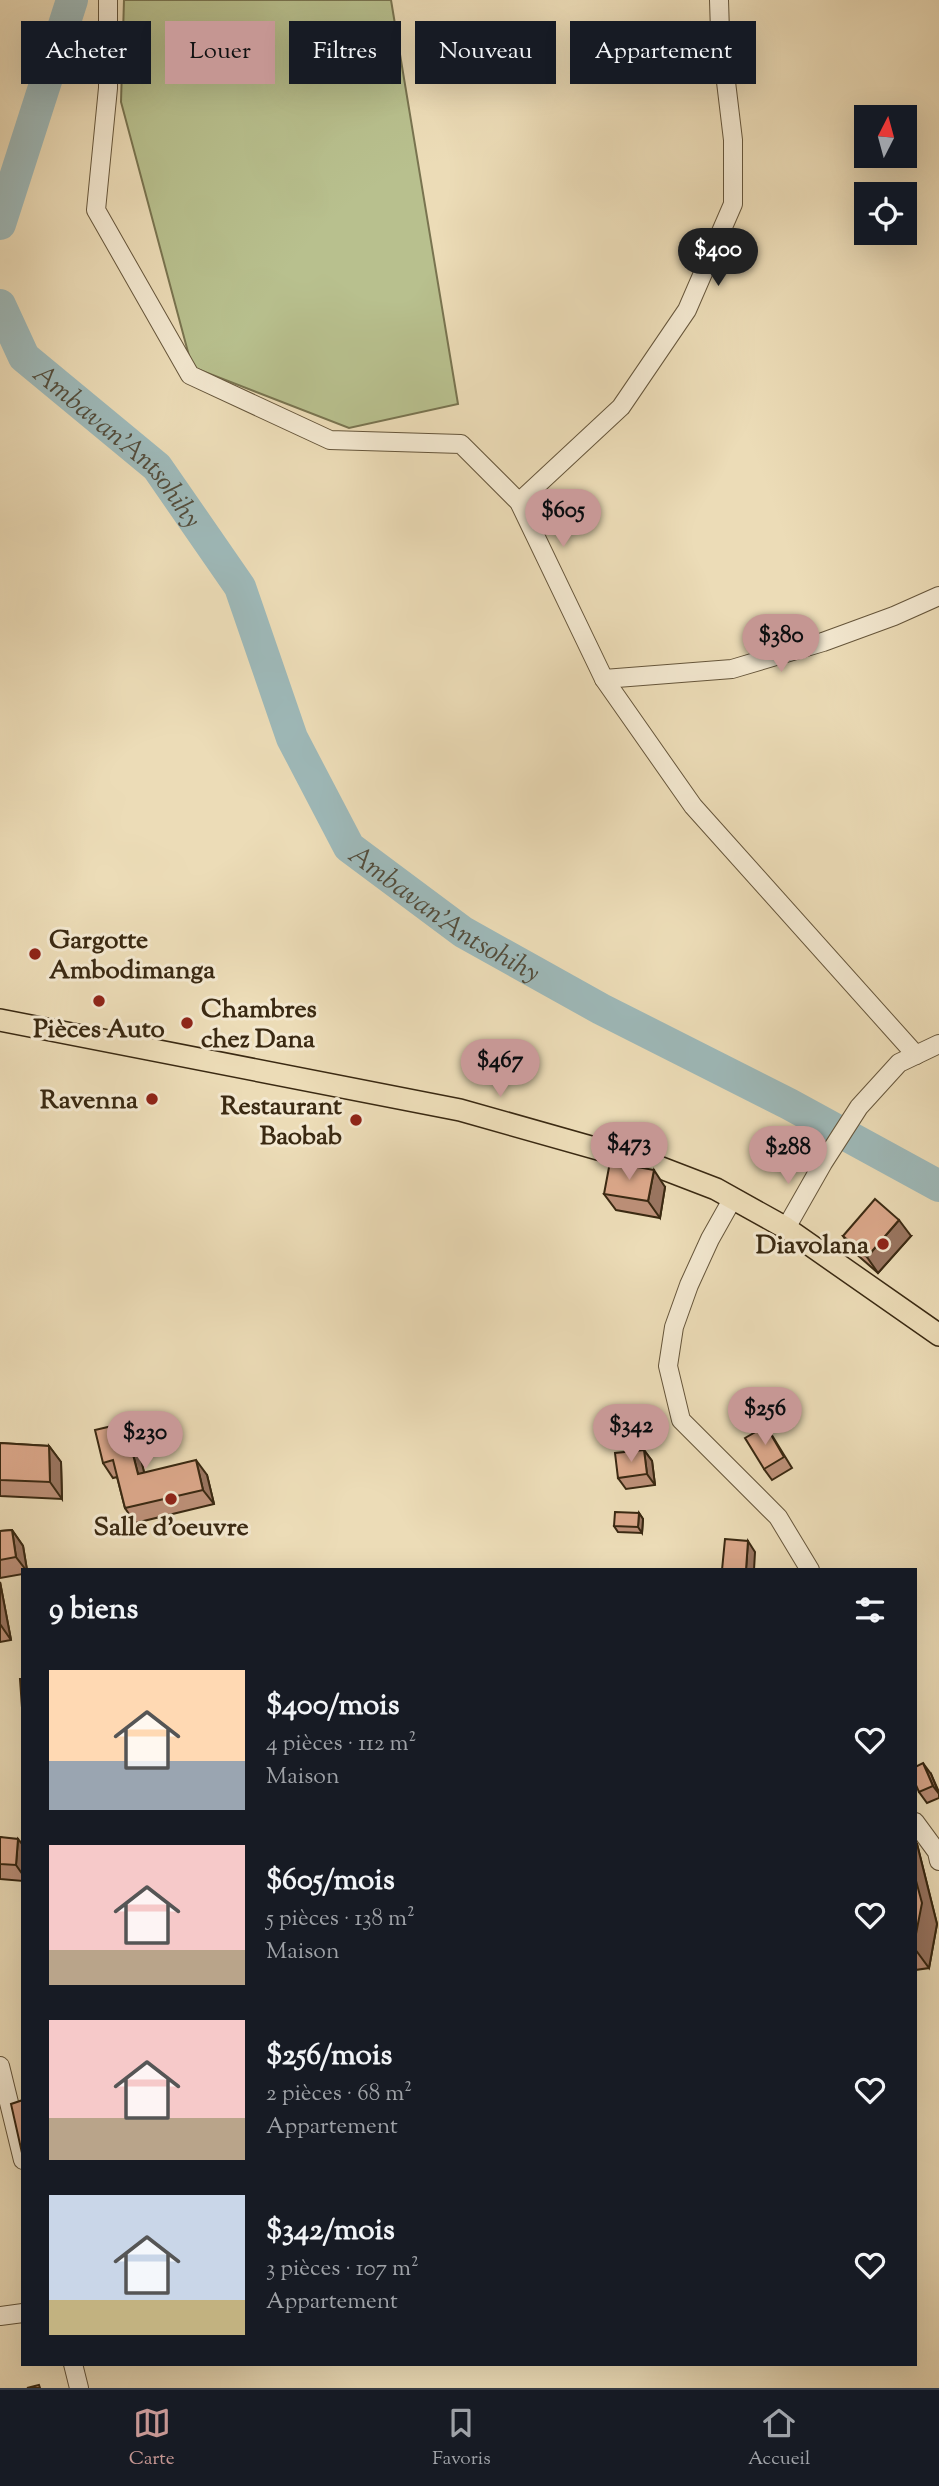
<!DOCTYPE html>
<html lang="fr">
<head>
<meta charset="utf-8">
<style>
  :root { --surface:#171b24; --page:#242831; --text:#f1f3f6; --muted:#9ea1a6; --line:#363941; --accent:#c59692 }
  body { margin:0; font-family:"Sorts Mill Goudy",serif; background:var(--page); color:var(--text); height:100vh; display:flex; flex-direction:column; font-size:26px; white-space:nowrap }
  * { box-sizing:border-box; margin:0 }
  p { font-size:23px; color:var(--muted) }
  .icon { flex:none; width:38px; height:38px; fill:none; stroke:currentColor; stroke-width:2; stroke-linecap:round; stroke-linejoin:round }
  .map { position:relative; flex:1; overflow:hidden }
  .sheet { position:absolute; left:21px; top:1568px; width:896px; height:798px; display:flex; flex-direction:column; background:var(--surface); border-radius:0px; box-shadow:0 7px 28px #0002 }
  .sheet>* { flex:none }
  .guide { position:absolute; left:21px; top:21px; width:898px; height:63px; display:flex; gap:14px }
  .needle { width:46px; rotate:6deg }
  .controls { position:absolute; left:854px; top:105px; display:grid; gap:14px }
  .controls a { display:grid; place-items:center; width:63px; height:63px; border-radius:0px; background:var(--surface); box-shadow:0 7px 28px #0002; font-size:35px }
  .price { position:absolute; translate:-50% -60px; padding:0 16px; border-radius:24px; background:var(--accent); color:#111; font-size:23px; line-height:46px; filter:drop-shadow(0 2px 4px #0008) }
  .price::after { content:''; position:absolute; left:50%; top:42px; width:21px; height:16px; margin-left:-10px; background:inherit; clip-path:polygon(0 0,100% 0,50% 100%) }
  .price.on { background:#222; color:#fff }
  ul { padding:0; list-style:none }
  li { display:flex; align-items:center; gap:21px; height:175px; padding:0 28px }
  li span { display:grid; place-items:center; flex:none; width:196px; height:140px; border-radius:0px; color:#555 }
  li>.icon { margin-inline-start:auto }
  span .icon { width:84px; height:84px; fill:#fffc; stroke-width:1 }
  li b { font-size:30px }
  h2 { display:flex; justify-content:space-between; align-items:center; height:84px; padding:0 28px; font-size:30px }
  .pill { padding:0 24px; border-radius:0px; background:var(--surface); box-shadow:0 7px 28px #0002; font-size:24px; line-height:63px }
  .pill.on { background:var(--accent); color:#111 }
  .dock { display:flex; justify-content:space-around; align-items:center; height:98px; border-top:2px solid var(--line); background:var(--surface); font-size:19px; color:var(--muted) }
  .dock a { display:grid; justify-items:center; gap:4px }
  .dock .on { color:var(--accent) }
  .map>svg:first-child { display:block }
  .green { fill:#b8c08e; stroke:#797450; stroke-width:2 }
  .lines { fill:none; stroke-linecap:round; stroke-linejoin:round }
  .river { stroke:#9eb9b9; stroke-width:32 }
  .minor-casing { stroke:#66563b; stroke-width:20 }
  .major-casing { stroke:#3a2912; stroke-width:24 }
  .minor { stroke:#f3e8d0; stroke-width:18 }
  .major { stroke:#ecdcb7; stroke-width:21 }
  .wall { fill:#bd9078; stroke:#3a2912; stroke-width:2 }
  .shaded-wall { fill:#9a7661; stroke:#3a2912; stroke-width:2 }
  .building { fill:#dca88b; stroke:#3a2912; stroke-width:2 }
  .poi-dot { fill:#8f2418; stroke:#f3e8d0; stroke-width:2.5 }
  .labels { text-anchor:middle; stroke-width:6; stroke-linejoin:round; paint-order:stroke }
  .poi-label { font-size:26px; font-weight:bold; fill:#3a2912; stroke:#f3e8d0; text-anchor:end }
  .water-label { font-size:28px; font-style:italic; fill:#534d3c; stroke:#f3e8d0 }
</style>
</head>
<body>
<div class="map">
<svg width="939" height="2388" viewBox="0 0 939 2388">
  <rect width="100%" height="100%" fill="#ecdcb7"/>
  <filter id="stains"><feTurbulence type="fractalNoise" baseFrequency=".00286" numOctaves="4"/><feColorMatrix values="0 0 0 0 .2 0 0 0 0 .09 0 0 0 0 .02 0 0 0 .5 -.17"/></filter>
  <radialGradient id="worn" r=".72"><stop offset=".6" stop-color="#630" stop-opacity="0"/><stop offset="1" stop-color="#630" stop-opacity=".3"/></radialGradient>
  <polygon class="green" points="124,0 391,0 458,404 349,428 192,367 121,102"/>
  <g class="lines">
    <g class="river">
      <polyline points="0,224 72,0"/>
      <path id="s1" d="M0 305 24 357 157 467 240 587 292 738 349 847 463 932 601 1009 789 1104 939 1186"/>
    </g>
    <g class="minor-casing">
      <g id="minor">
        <polyline points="108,0 108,88 96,210 190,375 330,440 461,444 519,502 604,679 693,806 916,1055"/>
        <polyline points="519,502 621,407 687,310 733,204 733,140 720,32 719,0"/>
        <polyline points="604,679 732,669 823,642 894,616 939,596"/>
        <polyline points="733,1198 710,1239 689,1285 674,1327 668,1366 681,1420 778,1517 810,1570"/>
        <polyline points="786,1228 823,1163 859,1107 899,1063 939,1044"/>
        <polyline points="915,1822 937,1852 939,1861"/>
        <polyline points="0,2066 23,2160"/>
        <polyline points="0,2316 23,2313"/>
        <polyline points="73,2364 79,2388"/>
      </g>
    </g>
    <g class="major-casing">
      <polyline id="major" points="0,1020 460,1110 651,1164 716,1189 786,1228 939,1335"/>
    </g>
    <use href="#minor" class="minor"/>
    <use href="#major" class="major"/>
  </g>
  <g class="wall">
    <polygon points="665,1187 660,1218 616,1210 604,1194"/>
    <polygon points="843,1236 911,1236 878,1273 854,1252"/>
    <polygon points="125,1423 136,1438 144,1473 207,1475 214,1504 135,1523 125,1508 117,1477 113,1478 103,1463"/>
    <polygon points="773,1437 792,1468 772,1480 764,1469"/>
    <polygon points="0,1443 49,1446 61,1462 62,1499 0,1496"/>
    <polygon points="644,1450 652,1461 655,1485 626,1489 618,1478"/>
    <polygon points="639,1513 643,1519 642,1533 618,1532 614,1526"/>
    <polygon points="12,1530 23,1546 27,1570 23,1570 23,1574 0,1578 0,1531"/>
    <polygon points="0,1582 11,1640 0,1642"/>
    <polygon points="931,1774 939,1792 939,1798 927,1803 919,1792"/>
    <polygon points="0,1837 23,1845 23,1881 0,1879"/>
    <polygon points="915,1841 917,1844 937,1924 929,1968 915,1970"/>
  </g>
  <g class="shaded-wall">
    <polygon points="654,1170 665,1187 660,1218 648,1201"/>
    <polygon points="899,1220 911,1236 878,1273 867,1257"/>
    <polygon points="125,1423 136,1438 148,1489 138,1474"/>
    <polygon points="49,1446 61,1462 62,1499 50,1482"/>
    <polygon points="644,1450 652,1461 655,1485 647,1474"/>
    <polygon points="196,1460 207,1475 214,1504 203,1490"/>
    <polygon points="639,1513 643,1519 642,1533 638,1527"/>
    <polygon points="12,1530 23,1546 27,1570 26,1570 16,1557"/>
    <polygon points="748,1541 755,1552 754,1570 746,1570"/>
    <polygon points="0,1582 11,1640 0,1624"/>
    <polygon points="923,1763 931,1774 939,1794 933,1786"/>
    <polygon points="18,1839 23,1845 23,1875 16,1865"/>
    <polygon points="915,1841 917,1844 937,1924 929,1968 915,1949"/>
  </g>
  <g class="building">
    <polygon points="610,1162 654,1170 648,1201 604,1194"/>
    <polygon points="875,1199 899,1220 867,1257 843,1236"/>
    <polygon points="125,1423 138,1474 196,1460 203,1490 125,1508 113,1460 103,1463 95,1430"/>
    <polygon points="766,1426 784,1457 764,1469 745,1438"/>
    <polygon points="0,1443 49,1446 50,1482 0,1480"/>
    <polygon points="644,1450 647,1474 618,1478 615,1453"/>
    <polygon points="615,1512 639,1513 638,1527 614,1526"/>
    <polygon points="12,1530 16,1557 0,1560 0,1531"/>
    <polygon points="725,1539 748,1541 746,1570 722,1570"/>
    <polygon points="20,1679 23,1679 23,1722"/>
    <polygon points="923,1763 933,1786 919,1792 915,1783 915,1767"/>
    <polygon points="0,1837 18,1839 16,1865 0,1864"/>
    <polygon points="915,1877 922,1903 915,1939"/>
    <polygon points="23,2100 23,2153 22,2153 11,2104"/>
    <polygon points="39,2385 40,2388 27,2388"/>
  </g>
  <g class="poi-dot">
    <circle cx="35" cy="954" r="7"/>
    <circle cx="99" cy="1001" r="7"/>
    <circle cx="187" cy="1023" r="7"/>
    <circle cx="152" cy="1099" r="7"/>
    <circle cx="356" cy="1120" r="7"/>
    <circle cx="883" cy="1244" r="7"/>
    <circle cx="171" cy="1499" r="7"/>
  </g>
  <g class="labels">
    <g class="poi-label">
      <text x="49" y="948" text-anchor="start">Gargotte<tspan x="49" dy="30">Ambodimanga</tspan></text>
      <text x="201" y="1017" text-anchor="start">Chambres<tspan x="201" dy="30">chez Dana</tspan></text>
      <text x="99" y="1037" text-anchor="middle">Pièces Auto</text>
      <text x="138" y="1108">Ravenna</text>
      <text x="342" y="1114">Restaurant<tspan x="342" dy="30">Baobab</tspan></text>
      <text x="869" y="1253">Diavolana</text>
      <text x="171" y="1535" text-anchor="middle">Salle d'oeuvre</text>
    </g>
    <g class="water-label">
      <text dy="10" stroke="none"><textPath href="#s1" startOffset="187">Ambavan'Antsohihy</textPath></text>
      <text dy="10" stroke="none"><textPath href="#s1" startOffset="775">Ambavan'Antsohihy</textPath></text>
    </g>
  </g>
  <rect width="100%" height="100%" filter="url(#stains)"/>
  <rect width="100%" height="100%" fill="url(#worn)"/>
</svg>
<div class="controls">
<a><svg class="needle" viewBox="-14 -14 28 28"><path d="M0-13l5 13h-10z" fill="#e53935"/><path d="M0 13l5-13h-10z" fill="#9ea1a6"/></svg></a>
<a><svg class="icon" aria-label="locate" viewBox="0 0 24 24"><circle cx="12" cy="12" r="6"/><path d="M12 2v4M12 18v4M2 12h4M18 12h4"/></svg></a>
</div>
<b class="price on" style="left:718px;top:288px">$400</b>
<b class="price" style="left:563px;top:549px">$605</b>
<b class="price" style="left:781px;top:674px">$380</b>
<b class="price" style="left:500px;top:1099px">$467</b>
<b class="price" style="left:629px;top:1182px">$473</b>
<b class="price" style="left:788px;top:1186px">$288</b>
<b class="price" style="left:765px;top:1447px">$256</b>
<b class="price" style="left:631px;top:1464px">$342</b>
<b class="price" style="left:145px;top:1471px">$230</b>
<div class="guide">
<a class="pill">Acheter</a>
<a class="pill on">Louer</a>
<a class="pill">Filtres</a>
<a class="pill">Nouveau</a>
<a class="pill">Appartement</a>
</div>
<section class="sheet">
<h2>9 biens<svg class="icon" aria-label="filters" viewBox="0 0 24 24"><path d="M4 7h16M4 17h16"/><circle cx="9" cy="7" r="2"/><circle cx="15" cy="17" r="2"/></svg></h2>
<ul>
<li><span style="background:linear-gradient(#ffd9b3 65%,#9aa5b1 0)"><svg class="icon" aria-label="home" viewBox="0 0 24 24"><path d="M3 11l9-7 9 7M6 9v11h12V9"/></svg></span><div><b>$400/mois</b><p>4 pièces · 112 m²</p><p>Maison</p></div><svg class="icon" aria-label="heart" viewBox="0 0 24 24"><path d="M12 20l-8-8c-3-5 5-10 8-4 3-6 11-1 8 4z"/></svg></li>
<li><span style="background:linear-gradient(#f6c9c9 75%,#b9a48a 0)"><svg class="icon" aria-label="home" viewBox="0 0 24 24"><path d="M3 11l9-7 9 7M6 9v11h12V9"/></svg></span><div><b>$605/mois</b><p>5 pièces · 138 m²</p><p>Maison</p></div><svg class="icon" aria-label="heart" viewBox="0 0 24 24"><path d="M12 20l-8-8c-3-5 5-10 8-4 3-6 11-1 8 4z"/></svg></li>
<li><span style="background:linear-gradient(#f6c9c9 70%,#b9a48a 0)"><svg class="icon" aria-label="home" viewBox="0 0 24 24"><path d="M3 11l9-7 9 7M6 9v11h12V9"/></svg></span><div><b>$256/mois</b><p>2 pièces · 68 m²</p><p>Appartement</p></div><svg class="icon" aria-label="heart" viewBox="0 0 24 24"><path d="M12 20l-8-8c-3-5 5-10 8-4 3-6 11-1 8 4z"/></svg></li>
<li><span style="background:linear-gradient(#c9d6e8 75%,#c2b280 0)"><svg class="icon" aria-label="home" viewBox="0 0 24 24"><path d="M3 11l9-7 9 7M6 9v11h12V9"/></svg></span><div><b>$342/mois</b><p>3 pièces · 107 m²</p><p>Appartement</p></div><svg class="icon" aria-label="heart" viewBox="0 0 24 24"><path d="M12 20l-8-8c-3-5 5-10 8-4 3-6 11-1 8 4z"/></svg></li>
</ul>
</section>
</div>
<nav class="dock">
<a class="on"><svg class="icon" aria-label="map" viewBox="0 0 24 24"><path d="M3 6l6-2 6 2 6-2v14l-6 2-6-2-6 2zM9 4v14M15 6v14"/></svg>Carte</a>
<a><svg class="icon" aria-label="saved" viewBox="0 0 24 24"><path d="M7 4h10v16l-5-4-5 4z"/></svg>Favoris</a>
<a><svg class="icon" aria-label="home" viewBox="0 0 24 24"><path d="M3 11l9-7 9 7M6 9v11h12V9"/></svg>Accueil</a>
</nav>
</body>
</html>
